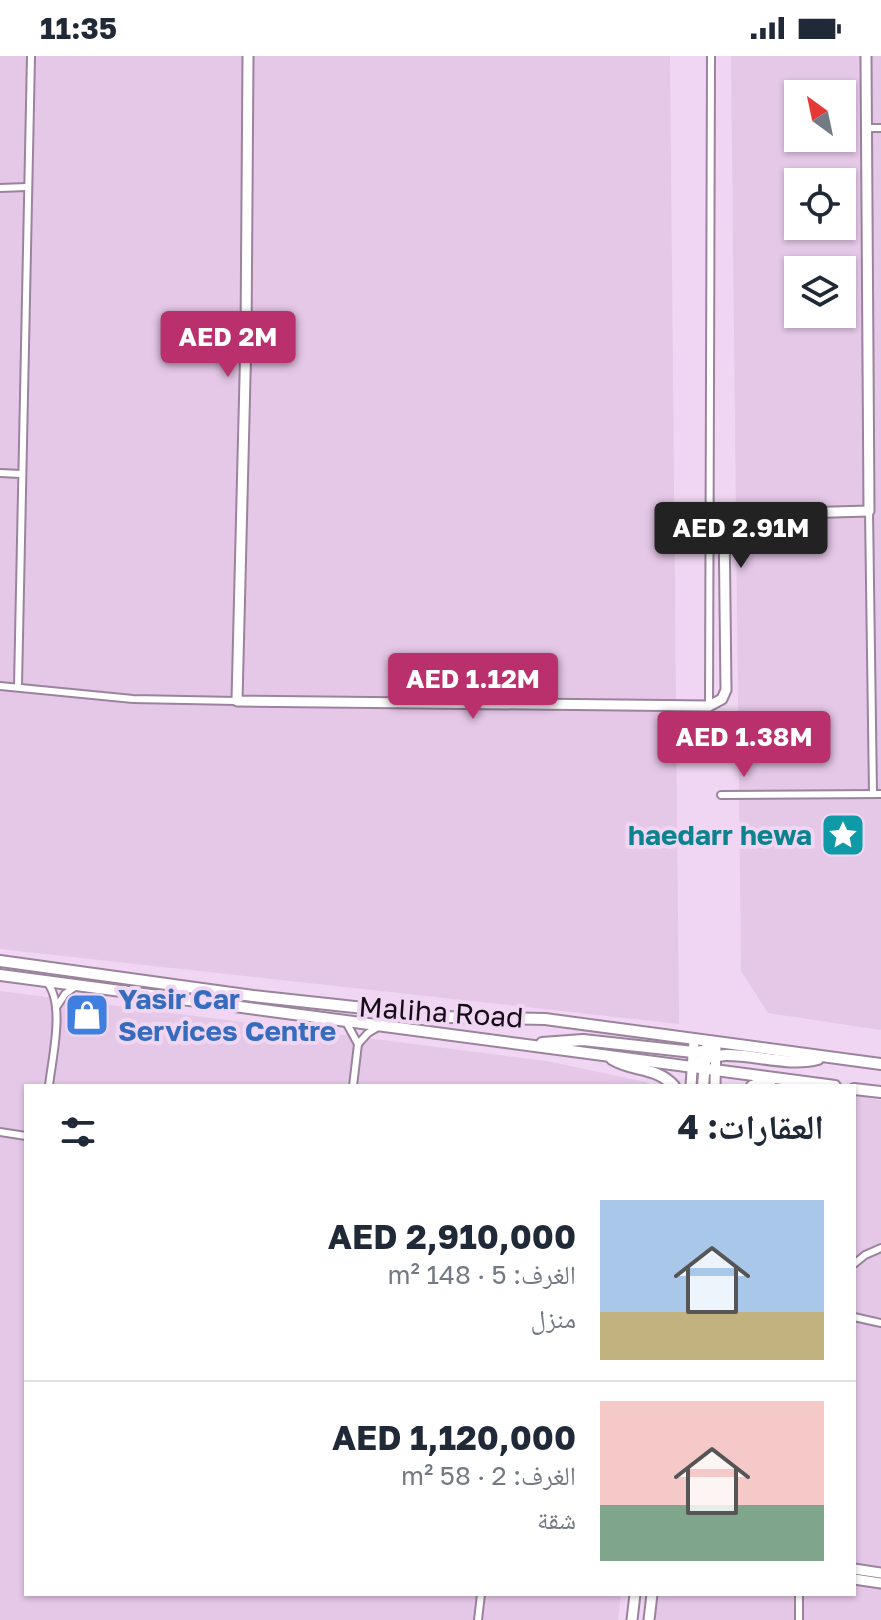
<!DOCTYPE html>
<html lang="ar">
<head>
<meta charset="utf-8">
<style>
  :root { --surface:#fff; --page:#f2f2f3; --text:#1f2937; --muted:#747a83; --line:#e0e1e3; --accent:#b9306d }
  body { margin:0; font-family:"Golos Text","Noto Naskh Arabic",sans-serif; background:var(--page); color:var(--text); direction:rtl; height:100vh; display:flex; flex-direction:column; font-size:30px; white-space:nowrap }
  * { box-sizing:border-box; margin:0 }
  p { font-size:26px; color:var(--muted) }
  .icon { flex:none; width:44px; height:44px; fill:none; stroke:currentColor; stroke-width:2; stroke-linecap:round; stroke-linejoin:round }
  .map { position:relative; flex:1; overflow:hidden; direction:ltr }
  .details { position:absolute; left:24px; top:1028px; width:832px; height:512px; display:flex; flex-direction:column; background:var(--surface); border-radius:0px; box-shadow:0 2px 6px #0004; direction:rtl }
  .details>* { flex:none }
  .needle { width:52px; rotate:327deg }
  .tools { position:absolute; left:784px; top:24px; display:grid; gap:16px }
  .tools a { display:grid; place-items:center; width:72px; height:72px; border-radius:0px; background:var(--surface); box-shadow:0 2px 6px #0004; font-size:40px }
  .price { position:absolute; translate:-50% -68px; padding:0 18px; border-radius:8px; background:var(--accent); color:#fff; font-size:26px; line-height:52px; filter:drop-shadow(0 2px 4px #0008) }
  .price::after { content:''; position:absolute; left:50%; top:48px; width:24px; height:18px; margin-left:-12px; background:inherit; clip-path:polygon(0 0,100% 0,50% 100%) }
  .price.on { background:#222; color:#fff }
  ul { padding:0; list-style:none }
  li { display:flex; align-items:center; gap:24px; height:200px; padding:0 32px }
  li+li { border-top:2px solid var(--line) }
  li span { display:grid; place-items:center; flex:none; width:224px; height:160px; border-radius:0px; color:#555 }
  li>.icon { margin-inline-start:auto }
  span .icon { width:96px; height:96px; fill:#fffc; stroke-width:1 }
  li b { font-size:34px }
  h2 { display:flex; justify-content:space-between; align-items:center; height:96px; padding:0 32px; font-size:34px }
  .status { display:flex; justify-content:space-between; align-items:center; height:56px; padding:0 40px; background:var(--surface); direction:ltr }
  .status svg { height:22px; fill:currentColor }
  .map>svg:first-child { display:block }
  .built { fill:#e5c7e8; fill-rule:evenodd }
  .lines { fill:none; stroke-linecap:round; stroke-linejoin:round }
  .street-casing { stroke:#9b839d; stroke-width:10 }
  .secondary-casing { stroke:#9b839d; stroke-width:13 }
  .primary-casing { stroke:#9b839d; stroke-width:14 }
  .street { stroke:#fff; stroke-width:6 }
  .secondary { stroke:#fff; stroke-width:9 }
  .primary { stroke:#fff; stroke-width:10 }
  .labels { text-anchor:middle; stroke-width:8; stroke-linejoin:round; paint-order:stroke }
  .culture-label { font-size:28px; font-weight:bold; fill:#0d838f; stroke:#f0d6f2; text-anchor:end }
  .shop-label { font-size:28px; font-weight:bold; fill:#366cbe; stroke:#f0d6f2; text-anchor:start }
  .street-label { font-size:28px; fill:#150d16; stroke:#f0d6f2 }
</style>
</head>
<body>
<div class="status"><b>11:35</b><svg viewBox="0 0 49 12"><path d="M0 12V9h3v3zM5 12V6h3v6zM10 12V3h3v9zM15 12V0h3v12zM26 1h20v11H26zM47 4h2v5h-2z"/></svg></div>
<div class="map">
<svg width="881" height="1564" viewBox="0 0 881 1564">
  <rect width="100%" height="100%" fill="#f0d6f2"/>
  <g class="built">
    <polygon points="0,0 670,0 679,968 0,893"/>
    <path d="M731 0H881V974L768 957 741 915ZM798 38H842V82H798ZM798 126H842V170H798ZM798 214H842V258H798Z"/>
    <polygon points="0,935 546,1005 646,1026 650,1030 26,1030 26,1538 621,1538 618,1564 0,1564"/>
    <polygon points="854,1040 881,1044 881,1564 650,1564 653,1538 854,1538"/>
  </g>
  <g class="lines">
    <g class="street-casing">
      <g id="street">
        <polyline points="867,72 881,72"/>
        <polyline points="0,132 27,131"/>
        <polyline points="0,417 21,418"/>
        <polyline points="869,455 873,738"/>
        <polyline points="0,630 133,643 237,645"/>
        <polyline points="18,630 31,0"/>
        <polyline points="709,650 711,0"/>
        <polyline points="721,739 881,738"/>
        <path d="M46 925C66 947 52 1001 49 1030"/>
        <polyline points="57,950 65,938 76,930"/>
        <polyline points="346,966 358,988 353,1030"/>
        <polyline points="358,988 368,977 380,970"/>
        <polyline points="0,1076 26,1080"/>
        <polyline points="854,1208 865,1199 881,1192"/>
        <polyline points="854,1261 881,1267"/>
        <polyline points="478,1564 481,1538"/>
        <polyline points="799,1564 799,1538"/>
      </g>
    </g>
    <g class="secondary-casing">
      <g id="secondary">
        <polyline points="248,0 246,281 237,645 709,650 722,643 726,634 724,462 726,459 869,455 866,0"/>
        <polyline points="691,1030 694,984"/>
        <polyline points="715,1030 716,987"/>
        <polyline points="854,1513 881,1517"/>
        <polyline points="854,1523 881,1527"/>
        <polyline points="632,1564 635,1538"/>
        <polyline points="649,1564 652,1538"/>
      </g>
    </g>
    <g class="primary-casing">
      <g id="primary">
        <polyline points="0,905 253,940 447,961 545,963 881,1008"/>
        <polyline points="0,919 835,1030"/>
        <polyline points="542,987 583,984 693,996 703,995 716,987"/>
        <path d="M612 1003C633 1016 656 1010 674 1030"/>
        <path d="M692 1010C722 984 778 1014 818 1003"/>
        <polyline points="703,1030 705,1006"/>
        <polyline points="752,1030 773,1023"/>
        <polyline points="854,1033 881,1036"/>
      </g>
    </g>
    <use href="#street" class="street"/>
    <use href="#secondary" class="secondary"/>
    <use href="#primary" class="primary"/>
  </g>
  <defs>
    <g id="sight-square" transform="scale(2.3)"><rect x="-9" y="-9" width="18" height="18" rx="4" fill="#0f9aa8" stroke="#f0d6f2"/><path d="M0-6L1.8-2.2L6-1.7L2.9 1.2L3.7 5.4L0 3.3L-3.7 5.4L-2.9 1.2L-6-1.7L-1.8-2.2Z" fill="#fff"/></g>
    <g id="shop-square" transform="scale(2.3)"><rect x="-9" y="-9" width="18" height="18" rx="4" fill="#3f7fe0" stroke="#f0d6f2"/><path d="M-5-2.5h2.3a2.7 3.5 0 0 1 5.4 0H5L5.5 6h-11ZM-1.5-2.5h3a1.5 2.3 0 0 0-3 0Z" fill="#fff"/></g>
  </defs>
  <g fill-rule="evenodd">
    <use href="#sight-square" x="843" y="779"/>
    <use href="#shop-square" x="87" y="959"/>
  </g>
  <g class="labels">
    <g class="culture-label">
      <text x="812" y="789">haedarr hewa</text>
    </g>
    <g class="shop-label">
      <text x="118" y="953">Yasir Car<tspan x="118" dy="32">Services Centre</tspan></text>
    </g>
    <g class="street-label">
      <text transform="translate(441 956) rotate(4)" y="10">Maliha Road</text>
    </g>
  </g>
</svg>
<div class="tools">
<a><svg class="needle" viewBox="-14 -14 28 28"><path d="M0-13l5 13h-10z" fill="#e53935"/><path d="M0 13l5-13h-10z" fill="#747a83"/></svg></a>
<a><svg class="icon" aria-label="locate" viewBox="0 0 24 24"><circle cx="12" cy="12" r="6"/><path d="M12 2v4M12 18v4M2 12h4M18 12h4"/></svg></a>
<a><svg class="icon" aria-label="layers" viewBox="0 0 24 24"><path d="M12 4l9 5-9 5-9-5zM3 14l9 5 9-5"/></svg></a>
</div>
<b class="price" style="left:228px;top:323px">AED 2M</b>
<b class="price on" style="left:741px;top:514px">AED 2.91M</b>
<b class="price" style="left:473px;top:665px">AED 1.12M</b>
<b class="price" style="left:744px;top:723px">AED 1.38M</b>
<section class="details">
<h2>العقارات: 4<svg class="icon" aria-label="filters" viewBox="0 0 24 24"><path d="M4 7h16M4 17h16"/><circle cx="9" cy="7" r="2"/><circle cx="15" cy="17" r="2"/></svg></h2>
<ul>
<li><span style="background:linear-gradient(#a9c7e8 70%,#c2b280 0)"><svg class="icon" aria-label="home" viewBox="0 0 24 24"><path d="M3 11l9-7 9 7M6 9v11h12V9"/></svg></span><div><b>AED 2,910,000</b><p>الغرف: 5 · 148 m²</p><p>منزل</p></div></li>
<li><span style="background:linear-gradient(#f6c9c9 65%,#7fa58c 0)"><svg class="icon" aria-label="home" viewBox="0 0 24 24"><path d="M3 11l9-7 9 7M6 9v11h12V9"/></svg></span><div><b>AED 1,120,000</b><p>الغرف: 2 · 58 m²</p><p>شقة</p></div></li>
</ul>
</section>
</div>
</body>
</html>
